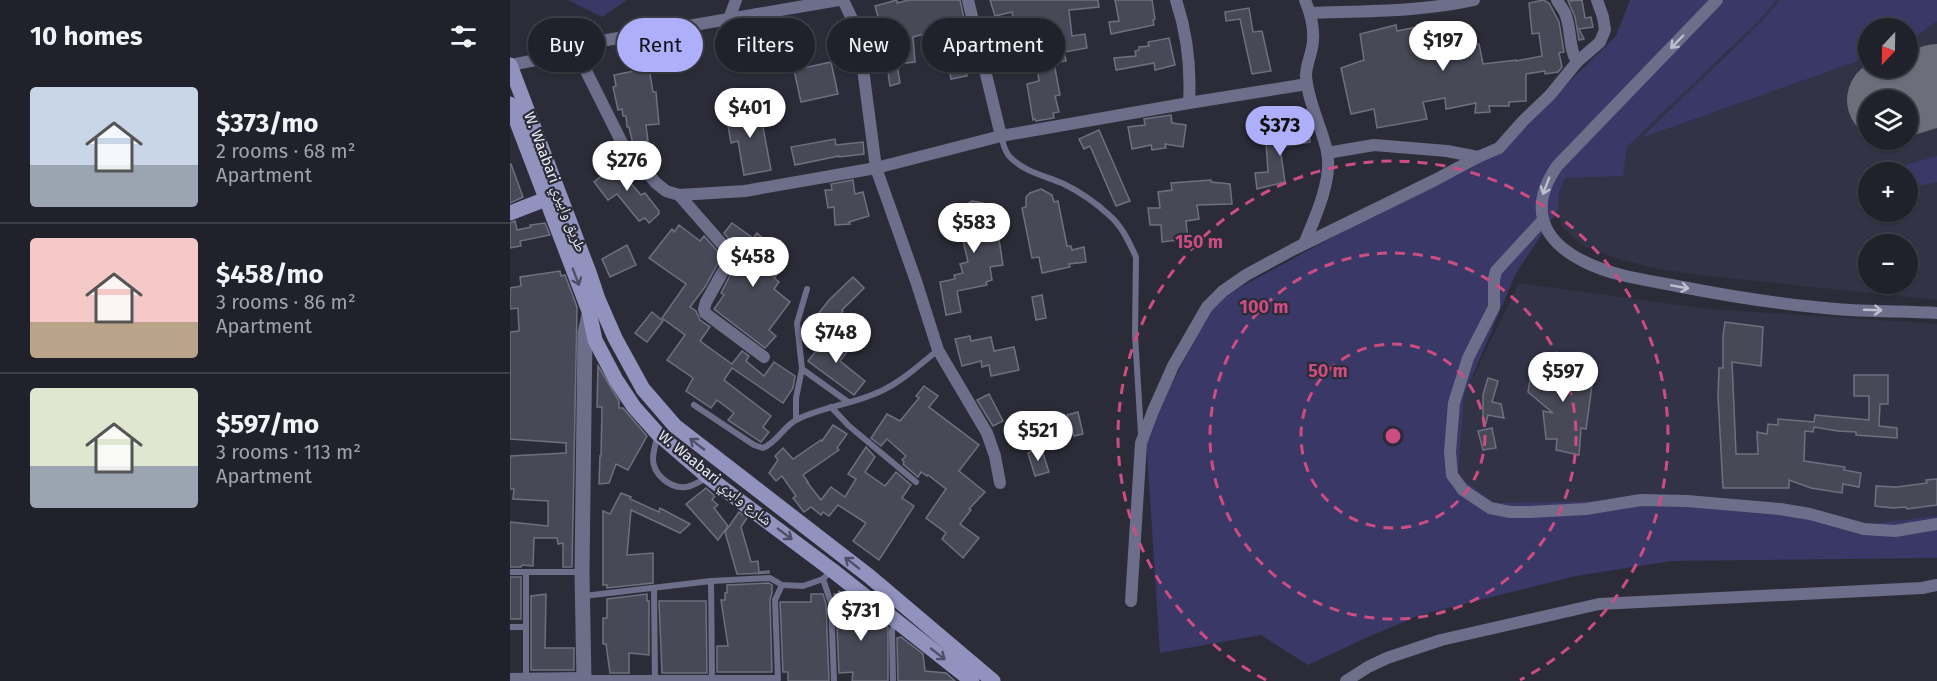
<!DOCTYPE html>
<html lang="en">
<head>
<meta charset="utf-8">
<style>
  :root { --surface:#21212b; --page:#2d2e37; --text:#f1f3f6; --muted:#a2a3a9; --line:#3e3e47; --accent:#adaffb }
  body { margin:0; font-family:"Fira Sans","Noto Naskh Arabic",sans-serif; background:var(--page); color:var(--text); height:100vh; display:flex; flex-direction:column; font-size:22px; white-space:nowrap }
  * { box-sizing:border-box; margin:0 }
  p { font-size:20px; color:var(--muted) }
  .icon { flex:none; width:33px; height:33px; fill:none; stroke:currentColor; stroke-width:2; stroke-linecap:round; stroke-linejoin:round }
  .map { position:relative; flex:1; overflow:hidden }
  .side { display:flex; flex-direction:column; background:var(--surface); width:510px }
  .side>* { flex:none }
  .hud { position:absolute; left:18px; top:18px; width:570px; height:54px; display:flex; gap:12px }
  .needle { width:39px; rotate:202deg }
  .buttons { position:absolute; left:1348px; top:18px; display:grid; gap:12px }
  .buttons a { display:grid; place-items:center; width:60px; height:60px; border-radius:50%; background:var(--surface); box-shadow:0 2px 4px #0004,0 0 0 2px var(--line); font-size:30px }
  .price { position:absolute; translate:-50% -51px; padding:0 14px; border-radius:21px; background:#fff; color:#222; font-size:20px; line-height:39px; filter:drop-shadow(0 2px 3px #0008) }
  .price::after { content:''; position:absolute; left:50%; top:36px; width:18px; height:14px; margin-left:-9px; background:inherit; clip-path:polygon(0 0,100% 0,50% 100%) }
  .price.current { background:var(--accent); color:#111 }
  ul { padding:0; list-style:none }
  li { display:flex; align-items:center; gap:18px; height:150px; padding:0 30px }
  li+li { border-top:2px solid var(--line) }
  li span { display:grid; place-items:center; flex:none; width:168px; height:120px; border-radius:6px; color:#555 }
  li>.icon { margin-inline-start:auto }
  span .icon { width:72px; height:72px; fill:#fffc; stroke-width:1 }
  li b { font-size:26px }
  h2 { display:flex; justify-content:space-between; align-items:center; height:72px; padding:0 30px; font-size:26px }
  .chip { padding:0 21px; border-radius:27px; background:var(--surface); box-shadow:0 2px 4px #0004,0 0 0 2px var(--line); font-size:21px; line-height:54px }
  .chip.current { background:var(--accent); color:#111 }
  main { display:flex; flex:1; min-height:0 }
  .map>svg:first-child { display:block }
  .built { fill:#323346; fill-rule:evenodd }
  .green { fill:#393867 }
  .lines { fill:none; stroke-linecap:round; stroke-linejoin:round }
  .runway { stroke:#6e6e7a; stroke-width:82 }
  .building { fill:#484957; stroke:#6f707f; stroke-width:1.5 }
  .service { stroke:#6d6e8a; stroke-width:6 }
  .minor { stroke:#6d6e8a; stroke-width:12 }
  .tertiary { stroke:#6d6e8a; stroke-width:15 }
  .secondary { stroke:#9192be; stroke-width:15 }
  .oneway { stroke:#bebfce }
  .oneway2 { stroke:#4f5068 }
  .ring { fill:none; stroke:#cc4d81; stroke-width:3; stroke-dasharray:10 8 }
  .labels { text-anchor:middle; stroke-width:4.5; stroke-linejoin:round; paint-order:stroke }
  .street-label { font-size:15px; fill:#eaebf3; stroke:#2c2c39 }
  .centre { fill:#cc4d81; stroke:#2c2c39; stroke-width:3 }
  .ring-label { font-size:18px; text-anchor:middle; font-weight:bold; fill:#cc4d81; stroke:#2c2c39; stroke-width:4.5; stroke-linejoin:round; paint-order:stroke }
</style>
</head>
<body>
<main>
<section class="side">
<h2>10 homes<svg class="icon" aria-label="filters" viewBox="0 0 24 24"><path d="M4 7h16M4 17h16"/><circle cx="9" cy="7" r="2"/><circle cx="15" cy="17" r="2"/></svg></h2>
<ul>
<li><span style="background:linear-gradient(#c9d6e8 65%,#9aa5b1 0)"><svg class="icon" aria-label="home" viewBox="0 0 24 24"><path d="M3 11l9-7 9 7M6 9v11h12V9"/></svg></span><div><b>$373/mo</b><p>2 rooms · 68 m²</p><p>Apartment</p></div></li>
<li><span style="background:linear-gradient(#f6c9c9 70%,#b9a48a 0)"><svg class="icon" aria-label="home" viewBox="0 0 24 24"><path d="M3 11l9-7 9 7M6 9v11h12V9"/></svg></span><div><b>$458/mo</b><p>3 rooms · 86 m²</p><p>Apartment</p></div></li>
<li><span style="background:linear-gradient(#dfe7d0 65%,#9aa5b1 0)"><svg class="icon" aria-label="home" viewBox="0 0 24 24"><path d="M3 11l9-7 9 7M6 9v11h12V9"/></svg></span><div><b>$597/mo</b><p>3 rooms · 113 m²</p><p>Apartment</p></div></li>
</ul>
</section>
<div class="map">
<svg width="1427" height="681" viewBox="0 0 1427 681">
  <rect width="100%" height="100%" fill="#2c2c39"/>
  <g class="built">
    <path d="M1267 0H1427V300L1189 275 1144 268 1109 259 1076 247 1064 239 1052 226 1048 210V193L1055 178 1117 147 1250 20ZM1359 28H1398V68H1359ZM1359 100H1398V140H1359ZM1359 172H1398V212H1359ZM1359 244H1398V284H1359Z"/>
    <polygon points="1009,283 1198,309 1427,324 1427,516 1350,525 1072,503 985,503 948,476 954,396"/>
  </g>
  <g class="green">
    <polygon points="58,0 117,0 92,17"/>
    <polygon points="1120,0 1267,0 1250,20 1117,147 1113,176 1055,178 1049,193 1048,210 1006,273 954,396 948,476 985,503 1197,499 1350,525 1427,516 1427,558 1161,561 1066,576 910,615 858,637 798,665 751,635 650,653 636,436 703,302 995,144 1106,36"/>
    <polygon points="1270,0 1427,0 1427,21 1398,42 1398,28 1359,28 1359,57 1131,138 1251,22"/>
    <polygon points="1427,156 1427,182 1398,188 1398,172 1370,172"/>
  </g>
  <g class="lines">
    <polyline class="runway" points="1378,100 1427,85"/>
  </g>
  <g class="building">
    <polygon points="387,0 387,3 399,0 450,0 458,36 446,38 449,57 453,56 457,76 441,79 432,29 403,37 405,62 387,64 390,83 380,86 375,50 388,49 383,21 370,24 365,6"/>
    <polygon points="480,0 588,0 589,7 559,10 562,36 575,34 577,48 554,52 556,61 544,63 550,95 545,96 549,112 543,113 544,118 526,121 525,119 523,120 517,84 529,81 526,61 510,65 507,52 509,51 502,12 485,16"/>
    <polygon points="605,0 642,0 645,19 643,20 644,25 601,34 599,22 609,21"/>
    <polygon points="1033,0 1039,3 1049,22 1054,52 1049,53 1052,67 1048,72 1035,74 1035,71 1016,74 1016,101 999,102 999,106 979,106 980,112 965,113 966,103 936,109 935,98 913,102 917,119 867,128 864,109 841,114 831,68 854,60 850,34 886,25 887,31 912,26 917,54 939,50 936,36 962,32 967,44 969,44 973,64 1006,60 1006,61 1032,56 1029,33 1022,34 1019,3"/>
    <polygon points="1072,0 1075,18 1081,17 1083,27 1069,29 1074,39 1069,40 1065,17 1058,1"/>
    <polygon points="739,8 743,32 752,31 761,71 742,74 730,19 716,21 715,12"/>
    <polygon points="659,38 665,65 645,70 644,63 606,70 604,58 626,56 625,51 629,50 629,47 639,46 638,42"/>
    <polygon points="321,62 328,94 291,102 284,70"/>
    <polygon points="139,68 143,92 146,92 149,124 136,125 138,141 123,144 119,127 117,127 116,116 113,116 112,109 108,110 103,87 106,86 104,75"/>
    <polygon points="254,106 257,121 252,122 261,170 234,175 228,141 221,143 216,113"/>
    <polygon points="661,115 662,123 676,125 673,147 655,144 656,148 642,150 641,145 622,149 618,127 635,125 634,119"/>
    <polygon points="799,127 800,142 770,147 775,182 747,189 745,173 758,172 756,142 768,142 767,133"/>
    <polygon points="589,130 620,201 606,206 580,146 574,149 569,139"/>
    <polygon points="325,139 326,145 353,142 354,154 329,157 329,156 285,165 281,147"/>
    <polygon points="112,160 123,174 117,179 131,195 135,193 149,211 149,214 139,223 135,218 129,221 107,194 98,200 84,182"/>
    <polygon points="0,164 1,164 13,197 0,203"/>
    <polygon points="343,180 345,194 353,192 359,216 339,222 340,224 325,225 324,207 318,208 315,190 322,190 321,184"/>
    <polygon points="701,180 701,182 720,184 722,204 687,205 689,219 676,221 678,241 668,241 668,240 652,242 651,225 640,225 638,208 650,208 648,192 662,190 661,183"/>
    <polygon points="531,189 542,195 544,202 548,201 557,246 561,246 562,250 574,247 576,262 559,264 560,267 532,273 529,257 522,258 512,208 516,207 516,197 520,193"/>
    <polygon points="462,201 473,203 483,215 485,214 493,265 480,267 482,280 476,282 477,285 447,291 451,312 436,315 430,282 445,279 444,275 453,273 450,264 458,262 449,223 454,206"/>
    <polygon points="5,221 7,230 21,227 20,225 35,223 40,235 10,241 11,246 0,248 0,223"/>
    <polygon points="222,223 243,238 247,233 257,242 255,244 277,264 264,278 269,282 264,289 280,302 259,330 266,336 255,348 204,309 214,295 211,293 229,258 225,247 214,233"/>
    <polygon points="169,225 190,241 194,236 212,256 195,287 180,307 186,311 190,320 200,327 190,341 222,364 232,351 239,356 236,361 254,376 264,362 285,376 283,388 273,403 222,368 214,380 261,416 253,427 259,432 251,442 218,420 224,413 207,400 201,408 176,391 183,378 157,360 175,335 152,318 176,284 139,258 162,229 164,232"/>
    <polygon points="117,245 126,265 100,277 92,259"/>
    <polygon points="50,271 51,276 55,275 67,307 62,567 53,567 53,543 48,544 47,538 24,538 23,566 12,565 11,567 0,567 0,522 38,526 38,501 3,499 4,489 0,489 0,456 56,453 56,443 0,439 0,332 9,331 8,308 0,309 0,288 11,286 10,277"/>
    <polygon points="343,277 354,288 332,310 333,311 315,334 301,323 320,299"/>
    <polygon points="532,295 536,318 526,320 522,297"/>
    <polygon points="142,312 153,321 137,342 125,333"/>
    <polygon points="1215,322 1253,327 1251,366 1222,362 1226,454 1248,454 1247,432 1257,434 1258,424 1268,425 1268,419 1304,422 1305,415 1359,420 1359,396 1344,396 1344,375 1378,375 1378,404 1370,404 1369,426 1387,428 1387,438 1346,435 1346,432 1328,431 1304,427 1303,432 1295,431 1294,461 1335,467 1334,470 1351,473 1349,487 1333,484 1332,493 1301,488 1279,480 1279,488 1213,488 1208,396 1209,368 1213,368 1213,336"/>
    <polygon points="320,333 340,348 330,361 355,381 344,395 298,361"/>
    <polygon points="460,336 461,341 481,337 484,351 504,347 509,370 481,376 479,365 472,367 471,361 452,366 445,339"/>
    <polygon points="1046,361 1071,372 1070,375 1083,378 1076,429 1071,428 1069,455 1046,450 1047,439 1036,439 1033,411 1043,413 1018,392 1023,362 1043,370"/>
    <polygon points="88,366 109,401 109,408 113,408 137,436 118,470 106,464 99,483 89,484 90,456 91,456 92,407 87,407"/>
    <polygon points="978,378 988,381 982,402 991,404 994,418 978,415 976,423 973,422 973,395"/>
    <polygon points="414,386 428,396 419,407 469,445 449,471 475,492 459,509 461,510 450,524 469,538 453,558 432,539 436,533 416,518 436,489 418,475 417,476 411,472 408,477 393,464 394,462 392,460 396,456 377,439 371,446 361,438 377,414 390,421 409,398 406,396"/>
    <polygon points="479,394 493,421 483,426 467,400"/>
    <polygon points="568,412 573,434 564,436 557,415"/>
    <polygon points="323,425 337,434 327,448 329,450 293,475 298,482 297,482 311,500 321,487 335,497 346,479 338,474 356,447 365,457 355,472 375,486 386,472 401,485 392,498 404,506 369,560 343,541 356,523 328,505 319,516 313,512 311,515 301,507 294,512 283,498 286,496 272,476 266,481 259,473 268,460 265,456 273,448 283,459 311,440 312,441"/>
    <polygon points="982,428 986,448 973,450 968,431"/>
    <polygon points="531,447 539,472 525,476 518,453"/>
    <polygon points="1427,479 1427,505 1397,509 1396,507 1383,508 1365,506 1366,486 1387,487 1417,483 1416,480"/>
    <polygon points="196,488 205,496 202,500 208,505 204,508 218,526 208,540 176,504"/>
    <polygon points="111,493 121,497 120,499 149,512 150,508 180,524 170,533 121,510 117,555 143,553 143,583 97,588 97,585 93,585 93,511 100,514"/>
    <polygon points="229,512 237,518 231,527 241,562 248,561 249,572 259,571 259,573 227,574 215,532"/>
    <rect x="0" y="577" width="11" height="42"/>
    <polygon points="259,583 262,585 262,593 260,600 262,672 207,672 207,646 218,646 211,600 215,600 215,593 217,593 217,585"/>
    <polygon points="329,591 339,596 336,602 347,602 378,627 378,681 342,681 343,672 329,673 326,603 324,594 328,594"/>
    <polygon points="36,594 35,648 64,648 64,670 21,670 21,596"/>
    <polygon points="137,594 137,601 139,601 139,655 119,653 119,673 100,673 96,644 93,644 93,618 97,618 97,599"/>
    <polygon points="301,594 313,594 316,604 319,681 278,681 278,672 273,672 270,602 301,602"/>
    <polygon points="149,601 196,601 197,673 152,673"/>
    <polygon points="391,637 413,654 415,671 436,673 445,681 388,681 387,638"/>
  </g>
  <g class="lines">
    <g class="service">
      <path d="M491 136C493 143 495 153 500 157 514 172 536 176 554 184 570 192 586 203 599 215 612 226 619 242 626 257L625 335 631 434"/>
      <polyline points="292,369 338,402"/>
      <path d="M184 405 244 445 253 448C268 442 274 425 288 419 310 408 336 405 359 396 386 387 406 368 428 350"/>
      <polyline points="321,407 339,426 406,482"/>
      <polyline points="286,420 286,398 292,369 287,323 297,289"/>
      <path d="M148 435C146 442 143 451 143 459 143 474 160 489 176 487 184 486 192 480 198 477"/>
      <polyline points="0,572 72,572"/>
      <polyline points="313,579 321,603 324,681"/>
      <polyline points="201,581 202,680"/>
      <polyline points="144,588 145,681"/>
      <polyline points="74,596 201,581 260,578 272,585 293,586 313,579 322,570"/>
      <polyline points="0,627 16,627"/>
      <polyline points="75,678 268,678"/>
      <polyline points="268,679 265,600 272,585"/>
      <polyline points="16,680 16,572"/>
      <polyline points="383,681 382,631 385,621"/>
    </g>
    <g class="minor">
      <polyline points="333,0 344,23 351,29 357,39 353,69 366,168 406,281 428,350 477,433 485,456 490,483"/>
      <polyline points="458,0 491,136"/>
      <path d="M666 0C677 33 681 69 679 103"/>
      <path d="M1047 0C1049 4 1053 9 1055 13 1062 30 1058 47 1067 62"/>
      <path d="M1207 0 1047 166C1019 207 1030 240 1075 262 1103 276 1136 280 1167 286 1218 296 1275 305 1326 309 1360 312 1394 311 1427 313"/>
      <path d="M800 13C854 11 911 12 964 0"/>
      <polyline points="219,19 226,0"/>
      <polyline points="71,48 77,73 113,145 146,183 156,191 169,195 235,191 366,168 491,136 679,103 797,84"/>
      <polyline points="0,65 26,60 97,40 329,0"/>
      <polyline points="817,153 864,145 937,151 968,157"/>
      <polyline points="169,195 219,252 221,257 196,302 194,309 195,313 254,357"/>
      <polyline points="1033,220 986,271 984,279 984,307 958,358 944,403 940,452 942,475 953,490 980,508 1000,512 1020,512 1076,509 1131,500 1177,501 1270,509 1300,514 1354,529 1385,531 1427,524"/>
      <path d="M794 244C805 218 823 179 817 151 811 126 798 102 796 76 796 63 803 52 803 40 804 27 800 12 795 0"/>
      <polyline points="621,601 631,443 643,411 663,366 697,307 713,291 736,275 784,249 925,180 968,157 989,148 1013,121 1040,95 1067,62 1090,42 1095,30 1093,17 1087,0"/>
      <polyline points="0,679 74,678"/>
      <polyline points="836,681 858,667 877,658 931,640 1089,604 1412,588 1427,585"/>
    </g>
    <polyline class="tertiary" points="74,681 72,572 75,333 80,310"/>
    <g class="secondary">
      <polyline points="0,65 80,275 88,299 105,338 133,389 165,426 359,576 483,681"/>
      <polyline points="0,104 79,311 85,340 106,380 124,407 148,434 198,477 322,570 462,681"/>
      <polyline points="0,213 36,199"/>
    </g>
  </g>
  <defs><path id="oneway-shaft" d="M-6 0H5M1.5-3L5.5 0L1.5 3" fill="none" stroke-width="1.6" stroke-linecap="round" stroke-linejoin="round" transform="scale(1.5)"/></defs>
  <g class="oneway">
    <use href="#oneway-shaft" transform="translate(1167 42) rotate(134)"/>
    <use href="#oneway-shaft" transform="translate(1036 186) rotate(111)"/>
    <use href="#oneway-shaft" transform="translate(1170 287) rotate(10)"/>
    <use href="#oneway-shaft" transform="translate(1363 310) rotate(2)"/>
  </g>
  <g class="oneway2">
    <use href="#oneway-shaft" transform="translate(66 277) rotate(69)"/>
    <use href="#oneway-shaft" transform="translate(187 444) rotate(-142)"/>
    <use href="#oneway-shaft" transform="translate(275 534) rotate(37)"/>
    <use href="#oneway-shaft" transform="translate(342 563) rotate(-142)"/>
    <use href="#oneway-shaft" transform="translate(428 654) rotate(38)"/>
  </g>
  <g class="ring">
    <circle cx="883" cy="436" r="92"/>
    <circle cx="883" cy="436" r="183"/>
    <path d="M756 680A275 275 0 1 1 1010 680"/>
  </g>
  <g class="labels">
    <g class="street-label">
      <text transform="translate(45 182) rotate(69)" y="5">W. Waabari طريق وابيري</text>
      <text transform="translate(205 478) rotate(39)" y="5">W. Waabari شارع وابري</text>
    </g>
  </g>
  <circle cx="883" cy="436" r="9" class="centre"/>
  <g class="ring-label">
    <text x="689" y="248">150 m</text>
    <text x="754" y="313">100 m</text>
    <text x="818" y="377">50 m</text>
  </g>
</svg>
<div class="buttons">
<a><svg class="needle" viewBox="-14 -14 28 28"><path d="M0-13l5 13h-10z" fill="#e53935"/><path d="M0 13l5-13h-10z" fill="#a2a3a9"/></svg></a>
<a><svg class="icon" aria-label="layers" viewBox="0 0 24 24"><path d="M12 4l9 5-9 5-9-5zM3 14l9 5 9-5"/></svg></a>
<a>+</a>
<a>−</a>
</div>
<b class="price" style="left:933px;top:72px">$197</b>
<b class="price" style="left:240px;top:139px">$401</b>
<b class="price current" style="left:770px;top:157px">$373</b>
<b class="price" style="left:117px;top:192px">$276</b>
<b class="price" style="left:464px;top:254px">$583</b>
<b class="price" style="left:243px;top:288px">$458</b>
<b class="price" style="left:326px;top:364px">$748</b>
<b class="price" style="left:1053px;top:403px">$597</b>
<b class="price" style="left:528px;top:462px">$521</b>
<b class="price" style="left:351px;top:642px">$731</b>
<div class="hud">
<a class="chip">Buy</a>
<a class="chip current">Rent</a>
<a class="chip">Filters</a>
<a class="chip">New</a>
<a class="chip">Apartment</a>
</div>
</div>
</main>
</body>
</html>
